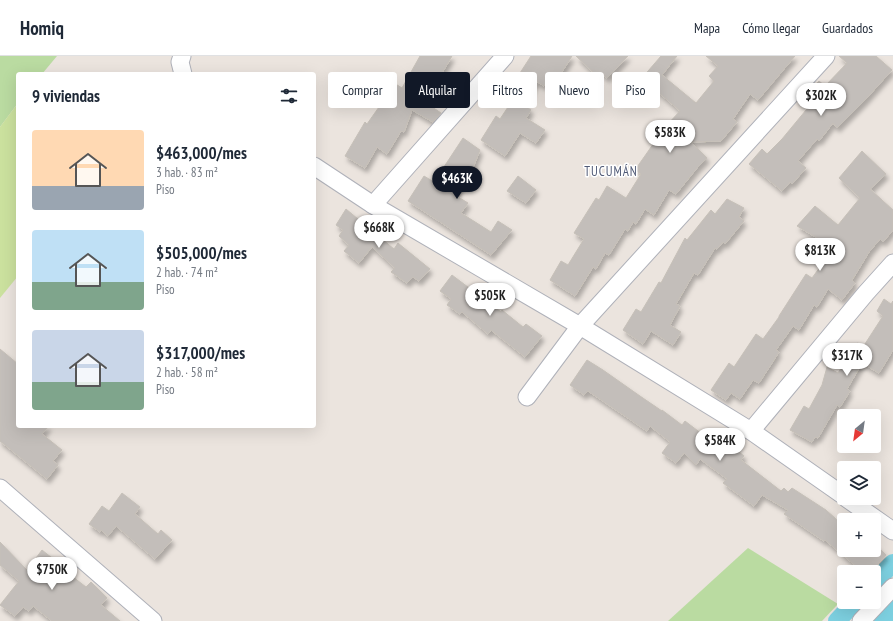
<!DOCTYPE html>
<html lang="es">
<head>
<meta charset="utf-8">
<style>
  :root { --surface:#fff; --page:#f2f2f3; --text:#1f2937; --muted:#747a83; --line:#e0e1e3; --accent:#111827 }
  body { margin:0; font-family:"PT Sans Narrow",sans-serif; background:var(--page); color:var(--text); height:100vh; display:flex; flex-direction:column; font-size:15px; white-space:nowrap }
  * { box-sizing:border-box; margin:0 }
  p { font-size:13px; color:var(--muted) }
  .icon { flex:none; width:22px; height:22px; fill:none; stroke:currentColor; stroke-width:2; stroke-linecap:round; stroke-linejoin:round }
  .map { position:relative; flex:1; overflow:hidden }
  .drawer { position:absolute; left:16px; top:16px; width:300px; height:356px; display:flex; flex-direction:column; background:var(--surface); border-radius:4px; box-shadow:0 4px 16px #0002 }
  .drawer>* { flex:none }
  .top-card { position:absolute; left:328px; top:16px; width:380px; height:36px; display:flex; gap:8px }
  .needle { width:26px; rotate:209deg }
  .fabs { position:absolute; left:837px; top:353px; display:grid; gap:8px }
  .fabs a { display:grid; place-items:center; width:44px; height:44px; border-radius:4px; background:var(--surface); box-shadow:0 4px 16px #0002; font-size:20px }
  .price { position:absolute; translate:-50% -34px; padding:0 9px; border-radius:14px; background:#fff; color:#222; font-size:13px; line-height:26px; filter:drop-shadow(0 1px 2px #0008) }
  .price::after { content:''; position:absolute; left:50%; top:24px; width:12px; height:9px; margin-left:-6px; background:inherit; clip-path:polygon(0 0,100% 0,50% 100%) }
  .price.current { background:var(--accent); color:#fff }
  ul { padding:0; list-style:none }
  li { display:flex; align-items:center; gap:12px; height:100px; padding:0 16px }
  li span { display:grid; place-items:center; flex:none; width:112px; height:80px; border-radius:4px; color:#555 }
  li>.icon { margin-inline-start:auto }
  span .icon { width:48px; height:48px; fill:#fffc; stroke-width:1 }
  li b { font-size:17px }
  h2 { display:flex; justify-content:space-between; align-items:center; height:48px; padding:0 16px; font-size:17px }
  .chip { padding:0 14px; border-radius:4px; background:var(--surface); box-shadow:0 4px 16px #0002; font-size:14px; line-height:36px }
  .chip.current { background:var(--accent); color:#fff }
  header { display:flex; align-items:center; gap:24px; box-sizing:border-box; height:56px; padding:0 20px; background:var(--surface); border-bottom:1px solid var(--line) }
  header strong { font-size:19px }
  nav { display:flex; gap:22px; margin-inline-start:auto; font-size:14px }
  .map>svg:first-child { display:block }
  .green { fill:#badba1 }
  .pitch { fill:#cbe19e }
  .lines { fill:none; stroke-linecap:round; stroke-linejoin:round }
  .canal { stroke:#7dd0e0; stroke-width:18 }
  .river { stroke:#7dd0e0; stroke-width:31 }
  .building { fill:#c3beba; stroke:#c6c0b8; filter:url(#shadow) }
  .street-casing { stroke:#afb1b9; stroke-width:19 }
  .street { stroke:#fff; stroke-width:17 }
  .labels { text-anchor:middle; stroke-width:3; stroke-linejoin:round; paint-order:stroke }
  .neighbourhood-label { font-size:13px; letter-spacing:1px; fill:#505a76; stroke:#fff }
</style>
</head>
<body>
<header>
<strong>Homiq</strong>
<nav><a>Mapa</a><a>Cómo llegar</a><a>Guardados</a></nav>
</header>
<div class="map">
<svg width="893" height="565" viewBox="0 0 893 565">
  <defs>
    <filter id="shadow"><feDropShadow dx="2.5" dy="4.5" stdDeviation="2" flood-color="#0004"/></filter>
  </defs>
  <rect width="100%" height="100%" fill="#ebe4de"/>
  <g class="green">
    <polygon points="0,0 57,0 42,18 18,18 18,47 0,71"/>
    <polygon points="748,492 838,548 822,565 668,565"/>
  </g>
  <polygon class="pitch" points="18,47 18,220 0,242 0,71"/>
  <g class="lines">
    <g class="canal">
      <polyline points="874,527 893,507"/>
      <polyline points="837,565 855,546"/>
    </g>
    <polyline class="river" points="886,565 893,557"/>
  </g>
  <g class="building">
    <polygon points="420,0 452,0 425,46 441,57 433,66 412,54 404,76 401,75 387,98 377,91 365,112 345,100 365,66 367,68 379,51 394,27 402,32"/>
    <polygon points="531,0 572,0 560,19 557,17 554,22 549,20 544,30 536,25 524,49 531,54 526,62 545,74 536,87 520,77 505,100 481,84 496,60 500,63 516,39 509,34"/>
    <polygon points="576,0 628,0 607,22 600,16 596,19"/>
    <polygon points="661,0 677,0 662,19 696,47 714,25 709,20 718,10 706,0 795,0 758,44 750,38 733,63 737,66 721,85 691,86 707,102 697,112 676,138 669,134 654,159 645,153 636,168 633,166 628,175 625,173 609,199 605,197 596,213 593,211 575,240 550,224 561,205 568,209 584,183 574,177 596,142 599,144 607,130 626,142 641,118 635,114 656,84 654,83 680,55 642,22"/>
    <polygon points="839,0 876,0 892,14 865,44 837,72 833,67 819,85 817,83 798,105 806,112 792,128 790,126 782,135 749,108 762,93 767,98 782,83 811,48 804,41 819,25 825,30 847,7"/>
    <polygon points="463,82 480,94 472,114 455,139 468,147 461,157 491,176 498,165 512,174 491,199 408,145 424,120 434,126"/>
    <polygon points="862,95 886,118 870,133 893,154 893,174 883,186 880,183 869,196 852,224 855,227 842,244 828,233 817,251 814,249 799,274 793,270 776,294 779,296 759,327 753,324 740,343 731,337 726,344 711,334 729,307 734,311 756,278 763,283 779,261 779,260 806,218 812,222 834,192 797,170 815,150 838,169 860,142 839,122"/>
    <polygon points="518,120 536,134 526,147 507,135"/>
    <polygon points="727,143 744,152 739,161 744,165 725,188 723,186 717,193 715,192 698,219 694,217 676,248 680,250 670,269 681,276 673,289 651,275 643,288 623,274 636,253 641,256 659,226 661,227 685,182 687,184 711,154 715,158"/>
    <polygon points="346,153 394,193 398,187 430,213 419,225 413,221 407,227 391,216 395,212 372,191 359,207 344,195 349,189 339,180 343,174 336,169"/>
    <polygon points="452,219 501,256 502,254 523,271 526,268 542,280 525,301 491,274 488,278 462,256 460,258 447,249 451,243 440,235"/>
    <polygon points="884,243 891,248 893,245 893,294 879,317 862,307 847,333 850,335 840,351 837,349 818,382 815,381 812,386 790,374 804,350 809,353 822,329 827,311 838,317 857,287 863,291 883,260 877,255"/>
    <polygon points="0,293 18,308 18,370 49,370 42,378 62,394 53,405 58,409 47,423 0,385"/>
    <polygon points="587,304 603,314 640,340 662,355 662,354 682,369 685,365 706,381 712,374 744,400 741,404 781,435 784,432 788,436 792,432 826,454 844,470 844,494 874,494 876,489 886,499 871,516 863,516 825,484 824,485 784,458 788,454 762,439 754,450 723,427 727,423 700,403 696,409 684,397 676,407 662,397 670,386 650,370 647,375 588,335 584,339 570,329"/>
    <polygon points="122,437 140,451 135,458 158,478 161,474 172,484 155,503 116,470 108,480 101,474 100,476 89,468 102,450 109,455"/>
    <polygon points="0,486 27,514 42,494 66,513 64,514 86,531 91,526 107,542 101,549 120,565 52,565 33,550 29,555 23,551 15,560 0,549 19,525 0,509"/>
  </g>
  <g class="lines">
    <g class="street-casing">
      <g id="street">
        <polyline points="182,0 180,6 183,18"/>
        <polyline points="314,110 373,149 580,270 751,375 844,440"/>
        <polyline points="373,149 505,0"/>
        <polyline points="527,341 580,270 826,0"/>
        <polyline points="751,375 866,237 893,207"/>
        <polyline points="0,432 153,565"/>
        <polyline points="846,442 893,475"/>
        <polyline points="861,565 893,531"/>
      </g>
    </g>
    <use href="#street" class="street"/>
  </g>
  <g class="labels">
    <g class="neighbourhood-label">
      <text x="611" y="120">TUCUMÁN</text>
    </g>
  </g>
</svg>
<div class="fabs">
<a><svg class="needle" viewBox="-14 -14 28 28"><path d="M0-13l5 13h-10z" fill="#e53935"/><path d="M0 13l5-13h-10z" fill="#747a83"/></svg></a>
<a><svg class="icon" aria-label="layers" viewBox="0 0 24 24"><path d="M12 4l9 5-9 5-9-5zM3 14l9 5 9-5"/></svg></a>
<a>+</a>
<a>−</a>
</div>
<b class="price" style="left:821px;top:61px">$302K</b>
<b class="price" style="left:670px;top:98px">$583K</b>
<b class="price current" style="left:457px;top:144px">$463K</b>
<b class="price" style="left:379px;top:193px">$668K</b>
<b class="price" style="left:820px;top:216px">$813K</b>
<b class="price" style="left:490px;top:261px">$505K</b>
<b class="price" style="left:847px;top:321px">$317K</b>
<b class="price" style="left:720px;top:406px">$584K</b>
<b class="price" style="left:52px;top:535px">$750K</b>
<div class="top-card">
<a class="chip">Comprar</a>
<a class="chip current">Alquilar</a>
<a class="chip">Filtros</a>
<a class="chip">Nuevo</a>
<a class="chip">Piso</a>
</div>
<section class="drawer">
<h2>9 viviendas<svg class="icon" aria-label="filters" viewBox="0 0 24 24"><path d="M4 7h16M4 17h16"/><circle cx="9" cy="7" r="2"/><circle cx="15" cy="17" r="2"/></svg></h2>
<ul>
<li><span style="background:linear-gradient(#ffd9b3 70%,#9aa5b1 0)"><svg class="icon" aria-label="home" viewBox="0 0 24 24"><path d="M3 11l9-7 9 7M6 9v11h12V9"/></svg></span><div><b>$463,000/mes</b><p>3 hab. · 83 m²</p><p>Piso</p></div></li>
<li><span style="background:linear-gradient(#bfe0f5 65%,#7fa58c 0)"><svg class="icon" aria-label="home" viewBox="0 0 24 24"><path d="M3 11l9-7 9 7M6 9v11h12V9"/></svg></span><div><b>$505,000/mes</b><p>2 hab. · 74 m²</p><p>Piso</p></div></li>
<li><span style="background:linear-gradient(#c9d6e8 65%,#7fa58c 0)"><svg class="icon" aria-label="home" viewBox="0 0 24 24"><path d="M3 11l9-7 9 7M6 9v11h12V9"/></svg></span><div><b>$317,000/mes</b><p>2 hab. · 58 m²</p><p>Piso</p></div></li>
</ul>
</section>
</div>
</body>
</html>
